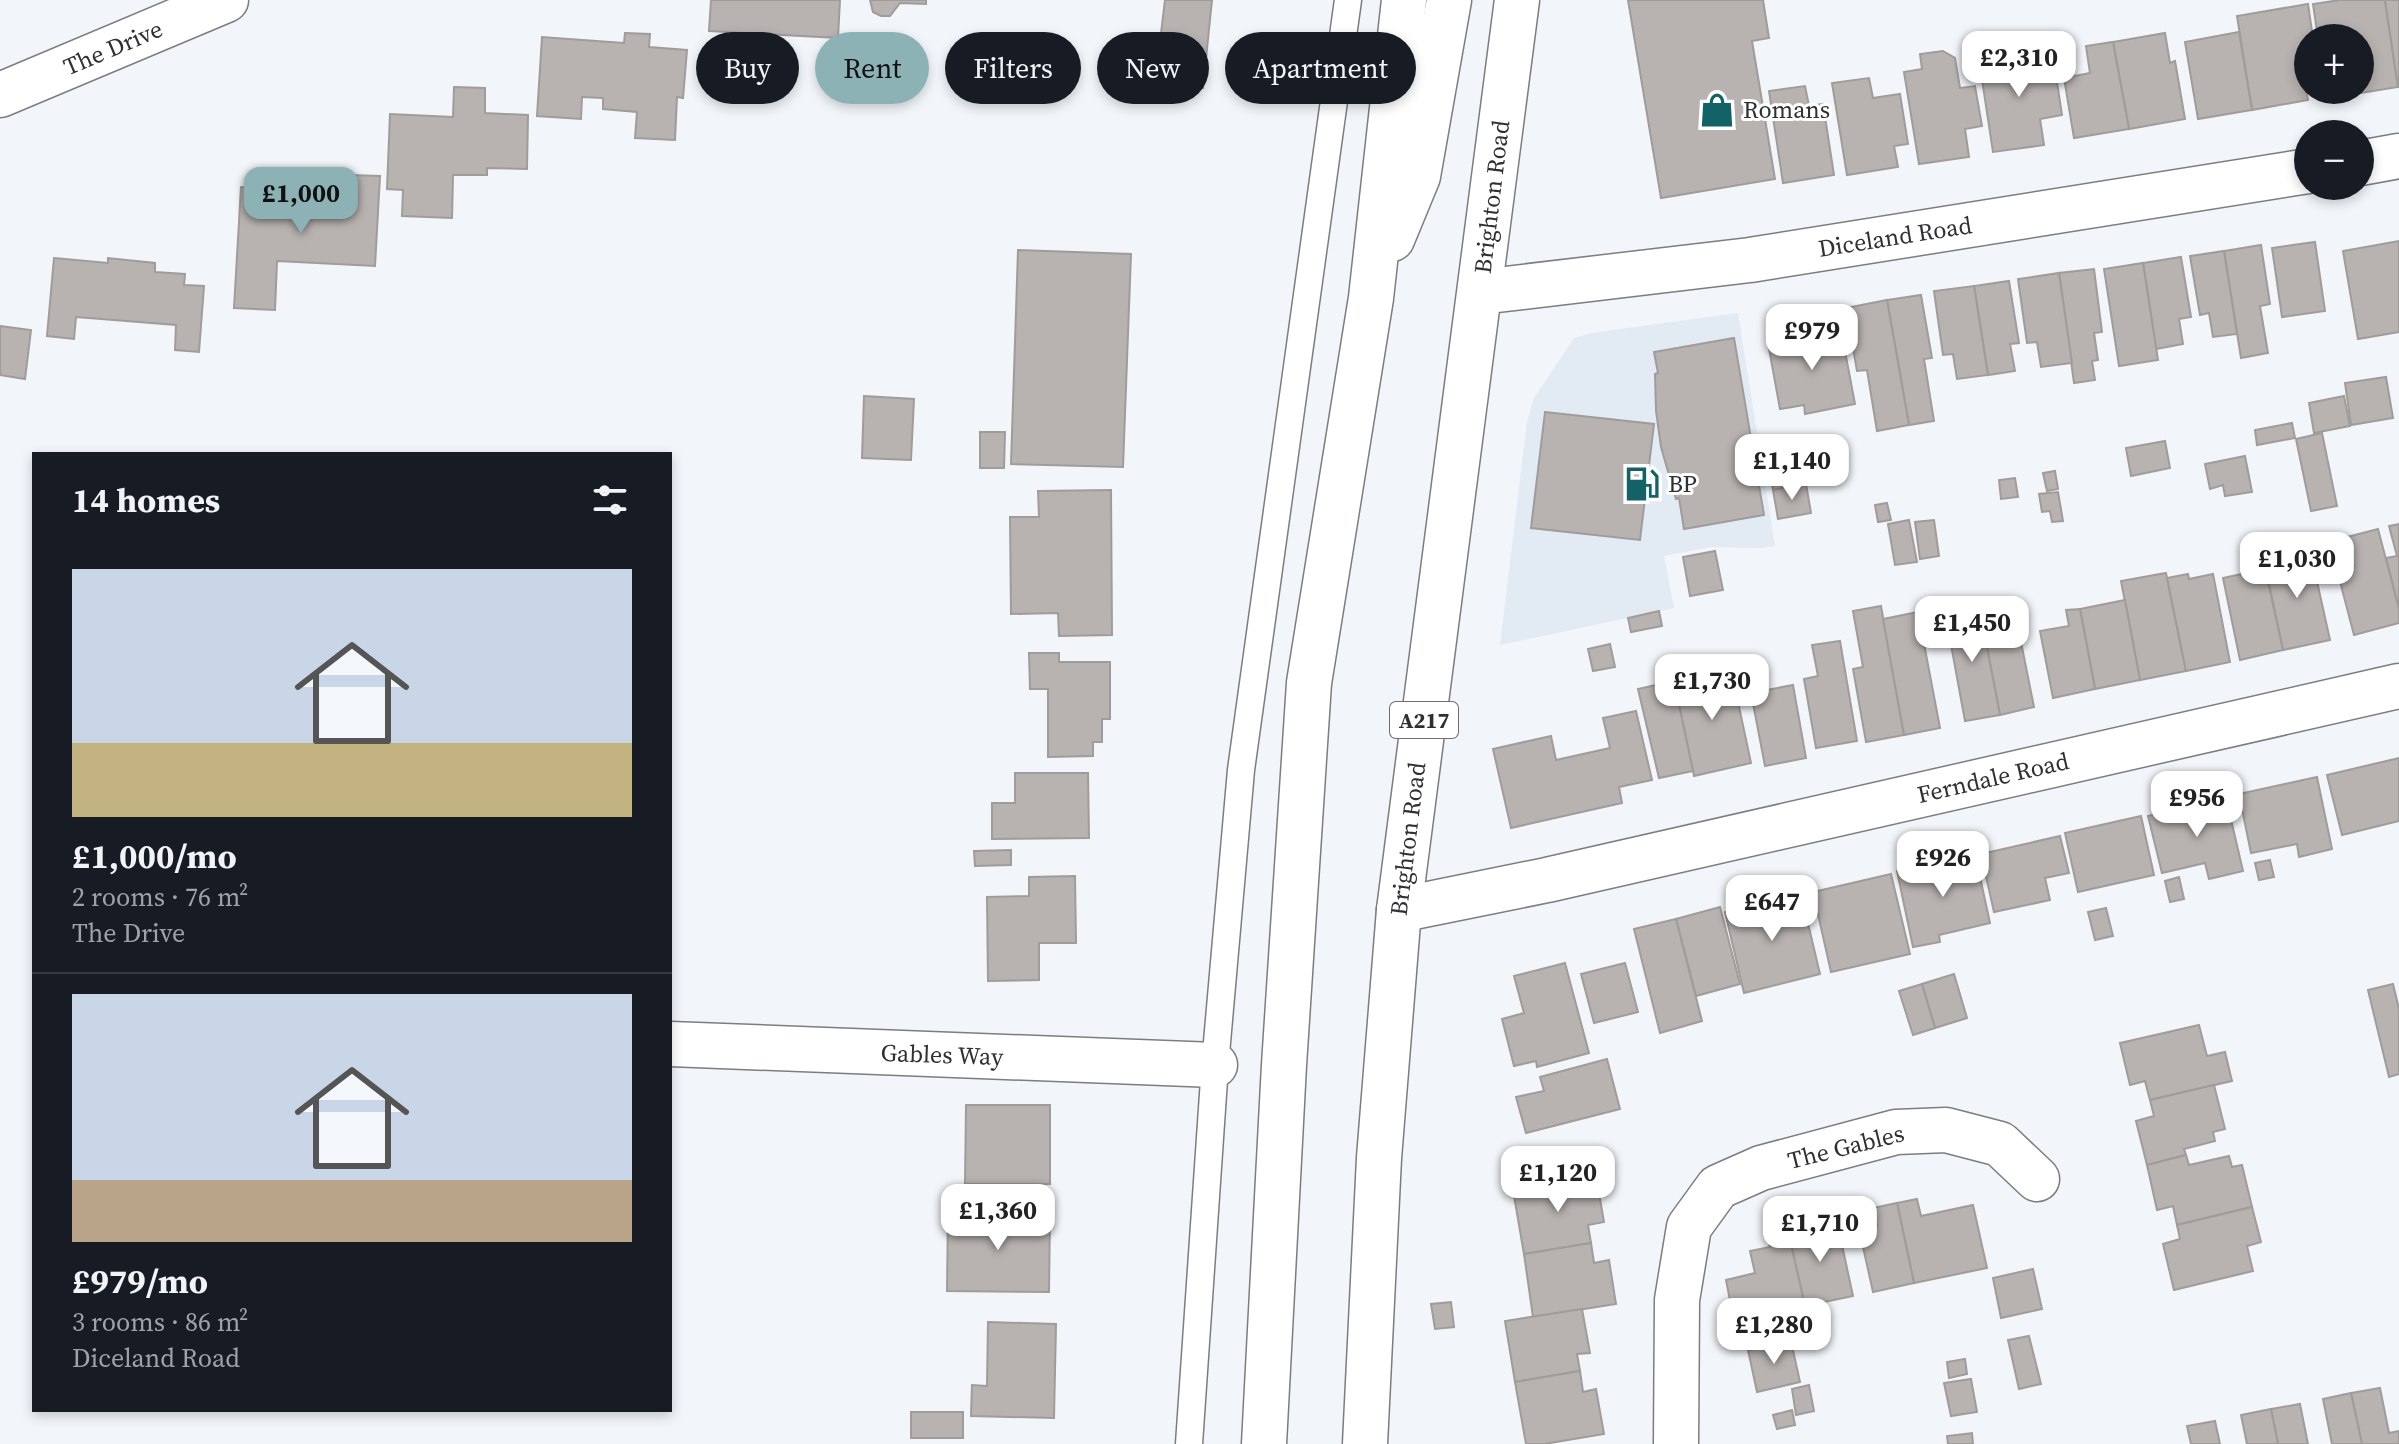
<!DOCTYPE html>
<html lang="en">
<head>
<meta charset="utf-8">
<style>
  :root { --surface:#171b24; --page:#242831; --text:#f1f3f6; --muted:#9ea1a6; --line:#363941; --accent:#8db2b5 }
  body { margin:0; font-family:"Source Serif 4",serif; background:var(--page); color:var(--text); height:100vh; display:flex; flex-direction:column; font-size:30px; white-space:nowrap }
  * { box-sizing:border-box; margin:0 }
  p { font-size:26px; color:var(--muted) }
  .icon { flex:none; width:44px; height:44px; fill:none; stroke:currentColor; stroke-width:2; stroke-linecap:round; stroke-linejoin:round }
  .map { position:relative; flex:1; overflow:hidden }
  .side { position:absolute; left:32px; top:452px; width:640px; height:960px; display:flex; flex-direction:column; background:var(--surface); border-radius:0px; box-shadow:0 4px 12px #0003 }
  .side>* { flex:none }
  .top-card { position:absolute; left:696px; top:32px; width:760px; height:72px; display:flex; gap:16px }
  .tools { position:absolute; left:2294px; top:24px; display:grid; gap:16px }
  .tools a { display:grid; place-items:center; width:80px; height:80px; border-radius:50%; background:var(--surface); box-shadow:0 4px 12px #0003; font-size:40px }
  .price { position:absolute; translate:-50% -68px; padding:0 18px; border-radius:16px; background:#fff; color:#222; font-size:26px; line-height:52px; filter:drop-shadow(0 2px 4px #0008) }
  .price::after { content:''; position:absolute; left:50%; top:48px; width:24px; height:18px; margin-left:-12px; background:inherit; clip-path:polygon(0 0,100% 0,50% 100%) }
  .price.current { background:var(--accent); color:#111 }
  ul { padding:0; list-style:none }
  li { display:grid; align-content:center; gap:16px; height:424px; padding:0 40px }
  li+li { border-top:2px solid var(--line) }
  li span { display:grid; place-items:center; height:248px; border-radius:0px; color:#555 }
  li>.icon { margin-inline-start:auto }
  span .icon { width:144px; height:144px; fill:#fffc; stroke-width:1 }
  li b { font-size:34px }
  h2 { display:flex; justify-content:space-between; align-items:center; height:96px; padding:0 40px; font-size:34px }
  .pill { padding:0 28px; border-radius:36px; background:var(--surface); box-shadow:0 4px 12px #0003; font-size:28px; line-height:72px }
  .pill.current { background:var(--accent); color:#111 }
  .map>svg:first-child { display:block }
  .built { fill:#e2eaf4 }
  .building { fill:#b8b3b1; stroke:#a09c99; stroke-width:2 }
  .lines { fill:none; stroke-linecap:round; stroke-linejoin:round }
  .service-casing { stroke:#7b7d81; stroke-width:29 }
  .minor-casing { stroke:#7b7d81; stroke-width:47 }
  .trunk-casing { stroke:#7b7d81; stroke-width:47 }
  .service { stroke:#fff; stroke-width:26 }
  .minor { stroke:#fff; stroke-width:44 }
  .trunk { stroke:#fff; stroke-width:44 }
  .labels { text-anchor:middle; stroke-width:6; stroke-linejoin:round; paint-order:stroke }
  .shield { fill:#fff; stroke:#6d6e70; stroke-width:2 }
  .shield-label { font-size:22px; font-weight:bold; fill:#2f3032 }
  .street-label { font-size:24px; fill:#2f3032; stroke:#fff }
  .poi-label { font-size:24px; fill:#2f3032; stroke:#fff; text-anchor:start }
</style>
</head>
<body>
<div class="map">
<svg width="2399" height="1444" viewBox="0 0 2399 1444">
  <rect width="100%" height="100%" fill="#f2f5f9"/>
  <polygon class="built" points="1738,313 1775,546 1761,548 1711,547 1664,556 1674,608 1500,645 1527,422 1534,398 1574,338 1591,333"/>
  <g class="building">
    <polygon points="711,0 840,0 838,38 709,31"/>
    <polygon points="870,0 926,0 926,4 900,3 890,16 881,16 873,12"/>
    <polygon points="1165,0 1212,0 1203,88 1155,83"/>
    <polygon points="1628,0 1763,0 1769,38 1752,41 1775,179 1661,198"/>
    <polygon points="2340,0 2385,0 2398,87 2348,95 2347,90 2360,90 2360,38 2318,38 2313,4"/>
    <polygon points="2385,0 2399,0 2399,87 2398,87"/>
    <polygon points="2308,4 2313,38 2308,38 2308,61 2301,62 2308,100 2252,110 2237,16"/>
    <polygon points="2239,32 2252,110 2198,119 2185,42"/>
    <polygon points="625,33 650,34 649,47 687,50 683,98 677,97 675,140 635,138 637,112 603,109 603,98 582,97 581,119 537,116 542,37 624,43"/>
    <polygon points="2165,33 2170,63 2175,61 2185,119 2129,129 2113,42"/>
    <polygon points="2113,42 2129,129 2074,138 2064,78 2090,73 2086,46"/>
    <polygon points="1943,51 1955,58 1960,88 1975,86 1982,126 1965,129 1969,157 1919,164 1904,72 1922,69 1920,54"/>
    <polygon points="2048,53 2050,69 2055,69 2062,115 2040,119 2044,145 1993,152 1979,60"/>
    <polygon points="1869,78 1873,98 1900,94 1908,144 1894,146 1898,167 1847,175 1832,83"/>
    <polygon points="1805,86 1809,106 1823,104 1834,175 1783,183 1769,91"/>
    <polygon points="454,87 485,88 485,113 528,115 527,169 487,168 487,175 453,175 452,218 402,216 403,190 387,189 390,114 453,117"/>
    <polygon points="350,175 380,176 375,266 277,261 275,310 234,308 241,187 305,191 305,198 340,200 340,215 348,215"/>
    <polygon points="2399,241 2399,332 2358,339 2343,251"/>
    <polygon points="2315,242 2325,311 2282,317 2272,248"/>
    <polygon points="2261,245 2270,304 2260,306 2268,353 2241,358 2224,251"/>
    <polygon points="1018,250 1131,254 1123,467 1011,464"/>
    <polygon points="2224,251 2237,334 2213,337 2209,313 2200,315 2190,256"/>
    <polygon points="2181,257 2191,317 2179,319 2183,344 2156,349 2143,263"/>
    <polygon points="54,258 108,263 108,258 155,263 155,272 185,274 184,285 204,286 199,352 175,350 176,325 76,317 74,339 47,336"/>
    <polygon points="2143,263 2158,360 2119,366 2104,269"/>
    <polygon points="2094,269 2102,332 2094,333 2098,360 2092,361 2095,380 2074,383 2059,273"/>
    <polygon points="2059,273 2072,363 2041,367 2037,342 2027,343 2018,279"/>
    <polygon points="2009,281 2019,343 2010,344 2015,371 1988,375 1974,286"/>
    <polygon points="1974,286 1988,375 1957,379 1953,354 1943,355 1934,291"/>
    <polygon points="1921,295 1932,358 1924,359 1934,421 1909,425 1887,300"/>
    <polygon points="1887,300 1909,425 1877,431 1867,370 1857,371 1846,308"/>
    <polygon points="0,326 31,330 25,379 0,375"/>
    <polygon points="1841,330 1855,404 1805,414 1804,405 1780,409 1768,343"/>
    <polygon points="1734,338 1764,515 1684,529 1679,498 1676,499 1661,447 1656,411 1655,374 1658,373 1654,352"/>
    <polygon points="2386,377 2393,418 2351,425 2345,383"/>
    <polygon points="864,396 914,399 911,460 862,458"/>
    <polygon points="2344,396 2350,426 2314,433 2309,403"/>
    <polygon points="1545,412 1654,424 1640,540 1531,528"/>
    <polygon points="2292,423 2295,438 2257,445 2255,430"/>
    <polygon points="980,432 1005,432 1004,468 980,468"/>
    <polygon points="2322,433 2337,506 2311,511 2296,439"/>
    <polygon points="1792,438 1800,485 1773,490 1765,442"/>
    <polygon points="2165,441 2170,468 2131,476 2126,448"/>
    <polygon points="2245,456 2252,492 2225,496 2223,485 2210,489 2205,464"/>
    <polygon points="2055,471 2058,489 2047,491 2043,473"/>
    <polygon points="2015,478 2018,497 2001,499 1999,480"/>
    <polygon points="1806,484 1811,513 1778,519 1773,490"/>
    <polygon points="1111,490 1112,635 1059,636 1058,613 1011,614 1010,517 1039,517 1038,491"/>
    <polygon points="2058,492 2063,521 2052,522 2050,511 2042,512 2039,494"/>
    <polygon points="1887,503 1891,520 1878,522 1875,505"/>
    <polygon points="1909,520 1917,562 1895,565 1888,524"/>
    <polygon points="1934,520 1939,556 1920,559 1915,522"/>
    <polygon points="2399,524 2399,609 2386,558 2397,556 2389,526"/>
    <polygon points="2378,529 2399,609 2399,623 2354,635 2337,570 2354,566 2347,537"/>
    <polygon points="2310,550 2330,640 2283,650 2264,560"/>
    <polygon points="1715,551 1723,590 1690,596 1683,557"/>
    <polygon points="2265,569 2283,650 2240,660 2223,578"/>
    <polygon points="2166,573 2186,671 2140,680 2121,581"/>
    <polygon points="2188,574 2189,579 2213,574 2230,662 2186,671 2167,578"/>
    <polygon points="2125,600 2140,680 2095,689 2080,609"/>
    <polygon points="1998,603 2005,641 2020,637 2034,707 2000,715 1979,606"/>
    <polygon points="1881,606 1904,735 1866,742 1853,669 1863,667 1853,611"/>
    <polygon points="1979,606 2000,715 1965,721 1945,612"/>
    <polygon points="2080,609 2095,689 2053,698 2040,631 2069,626 2066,610"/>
    <polygon points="1659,611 1662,626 1631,632 1628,618"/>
    <polygon points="1918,612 1940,728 1904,735 1883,619"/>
    <polygon points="1840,641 1857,741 1816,748 1804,679 1818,676 1812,645"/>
    <polygon points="1610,644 1615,667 1593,671 1588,649"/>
    <polygon points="1029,653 1059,653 1059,662 1110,662 1110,719 1102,719 1102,742 1093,742 1093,756 1048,757 1048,689 1030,689"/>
    <polygon points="1731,669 1751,763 1694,776 1674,681"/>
    <polygon points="1674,681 1693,771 1659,778 1638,689"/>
    <polygon points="1793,685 1806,758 1765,766 1751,693"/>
    <polygon points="1636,711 1652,780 1619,787 1622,803 1511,828 1493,749 1551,736 1556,760 1610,748 1603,718"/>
    <polygon points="2399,758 2399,821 2342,835 2327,775"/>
    <polygon points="1015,773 1088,773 1089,838 992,839 992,803 1015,803"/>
    <polygon points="2317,777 2332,849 2299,857 2297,844 2251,853 2239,794"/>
    <polygon points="2226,798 2243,871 2209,879 2205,863 2162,873 2148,816"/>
    <polygon points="2141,816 2154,875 2078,892 2065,833"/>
    <polygon points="2060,836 2069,873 2045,878 2050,900 1994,912 1981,854"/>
    <polygon points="1011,850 1011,865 975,866 974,851"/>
    <polygon points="1975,854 1990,923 1939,935 1940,942 1913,947 1897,871"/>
    <polygon points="2270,860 2274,877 2259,880 2255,863"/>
    <polygon points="1891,874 1910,954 1831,972 1813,892"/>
    <polygon points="1075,876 1076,943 1039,943 1039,980 988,981 987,897 1029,896 1029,877"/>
    <polygon points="2179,877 2184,899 2170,902 2165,881"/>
    <polygon points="1801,894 1820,974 1744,993 1725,912"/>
    <polygon points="1720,907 1740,984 1696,996 1676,919"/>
    <polygon points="2106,908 2113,936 2095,940 2088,912"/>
    <polygon points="1676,919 1702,1021 1660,1033 1634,929"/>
    <polygon points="1565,963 1589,1053 1537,1067 1536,1061 1514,1066 1502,1019 1524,1013 1514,976"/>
    <polygon points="1625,963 1638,1012 1594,1023 1581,974"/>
    <polygon points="1954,974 1967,1018 1935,1028 1922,984"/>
    <polygon points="1922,984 1935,1028 1913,1035 1899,991"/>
    <polygon points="2393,984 2399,1009 2399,1074 2389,1077 2368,990"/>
    <polygon points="2199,1025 2207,1056 2225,1052 2232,1081 2150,1100 2145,1081 2130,1085 2120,1043"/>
    <polygon points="1607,1059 1620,1109 1526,1133 1516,1097 1544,1091 1540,1077"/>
    <polygon points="2214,1085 2225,1129 2213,1132 2215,1141 2184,1149 2186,1155 2147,1165 2136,1121 2154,1116 2150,1100"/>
    <polygon points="966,1105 1050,1105 1050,1184 965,1184"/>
    <polygon points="2186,1155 2189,1165 2229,1156 2232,1167 2242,1165 2252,1207 2177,1225 2173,1206 2157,1210 2147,1165"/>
    <polygon points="1596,1176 1604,1222 1588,1225 1591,1243 1524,1254 1513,1190"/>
    <polygon points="1917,1199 1921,1216 1973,1205 1987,1268 1914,1283 1897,1203"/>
    <polygon points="1897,1203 1914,1283 1873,1292 1859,1229 1877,1226 1873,1208"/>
    <polygon points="2252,1207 2261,1242 2247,1246 2253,1271 2174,1290 2163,1244 2180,1239 2177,1225"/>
    <polygon points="948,1212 1050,1214 1049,1292 947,1291"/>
    <polygon points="1812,1220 1815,1236 1839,1231 1853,1296 1805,1306 1787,1227"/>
    <polygon points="1787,1227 1805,1306 1734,1321 1726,1280 1755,1273 1750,1251 1770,1247 1766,1231"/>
    <polygon points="1591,1243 1594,1263 1609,1260 1616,1304 1533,1317 1524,1254"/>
    <polygon points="2033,1269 2042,1309 2001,1318 1993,1278"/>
    <polygon points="1451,1302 1454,1327 1435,1329 1431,1304"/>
    <polygon points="1582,1309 1590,1353 1577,1354 1580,1371 1515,1382 1505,1321"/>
    <polygon points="988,1322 1056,1324 1054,1418 971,1416 972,1385 987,1386"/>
    <polygon points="2029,1336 2041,1384 2019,1389 2008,1340"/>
    <polygon points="1791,1341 1800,1382 1757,1392 1748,1350"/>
    <polygon points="1965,1359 1967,1374 1949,1378 1947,1362"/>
    <polygon points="1580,1371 1583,1392 1596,1389 1604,1434 1544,1444 1526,1444 1515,1382"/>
    <polygon points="1971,1379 1977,1412 1951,1416 1944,1383"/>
    <polygon points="1809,1385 1814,1411 1796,1415 1792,1389"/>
    <polygon points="2380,1388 2389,1433 2399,1431 2399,1444 2362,1444 2351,1393"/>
    <polygon points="2351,1393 2362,1444 2332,1444 2323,1399"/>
    <polygon points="2300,1404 2308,1444 2278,1444 2271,1409"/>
    <polygon points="2271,1409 2278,1444 2247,1444 2241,1415"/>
    <polygon points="1792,1410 1795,1425 1777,1429 1773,1415"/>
    <rect x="911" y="1412" width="52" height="26"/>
    <polygon points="2215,1421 2220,1444 2191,1444 2187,1426"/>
    <polygon points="1972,1433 1973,1444 1948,1444 1947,1436"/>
  </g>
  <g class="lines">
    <g class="service-casing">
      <polyline id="service" points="1189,1444 1215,1065 1241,770 1348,0"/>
    </g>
    <g class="minor-casing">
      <g id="minor">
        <polyline points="0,95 226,0"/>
        <polyline points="2360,163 2399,156"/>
        <polyline points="1480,292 1750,260 2308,171"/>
        <polyline points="1399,910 1547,880 2399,686"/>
        <polyline points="670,1044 1215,1065"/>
        <polyline points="1676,1444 1677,1300 1689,1227 1718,1187 1761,1168 1896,1132 1946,1130 2000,1144 2037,1179"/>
      </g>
    </g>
    <g class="trunk-casing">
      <g id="trunk">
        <polyline points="1392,239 1418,176 1449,0"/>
        <polyline points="1264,1444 1284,1065 1309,683 1371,298 1404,0"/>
        <polyline points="1365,1444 1379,1158 1399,910 1517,0"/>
      </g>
    </g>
    <use href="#service" class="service"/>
    <use href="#minor" class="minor"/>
    <use href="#trunk" class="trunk"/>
  </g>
  <defs>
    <g id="shop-bare" transform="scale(2.76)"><path d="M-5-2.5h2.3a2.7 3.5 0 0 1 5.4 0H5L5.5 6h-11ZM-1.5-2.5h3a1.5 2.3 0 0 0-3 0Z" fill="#126266" stroke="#fff" stroke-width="2.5" paint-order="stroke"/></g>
    <g id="fuel-bare" transform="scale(2.76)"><path d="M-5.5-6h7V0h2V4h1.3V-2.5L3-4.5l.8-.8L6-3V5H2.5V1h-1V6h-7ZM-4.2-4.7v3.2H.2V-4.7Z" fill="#126266" stroke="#fff" stroke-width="2.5" paint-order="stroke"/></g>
  </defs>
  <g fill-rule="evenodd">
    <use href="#shop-bare" x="1717" y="110"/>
    <use href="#fuel-bare" x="1642" y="484"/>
  </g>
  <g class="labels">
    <rect class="shield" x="1390" y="702" width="68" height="36" rx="6"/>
    <g class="shield-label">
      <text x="1424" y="728">A217</text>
    </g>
    <g class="street-label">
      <text transform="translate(113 48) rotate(-23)" y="8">The Drive</text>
      <text transform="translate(1492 197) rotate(-83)" y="8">Brighton Road</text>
      <text transform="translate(1895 237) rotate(-9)" y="8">Diceland Road</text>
      <text transform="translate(1993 778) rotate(-13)" y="8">Ferndale Road</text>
      <text transform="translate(1408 839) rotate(-83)" y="8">Brighton Road</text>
      <text transform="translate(942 1055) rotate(2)" y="8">Gables Way</text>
      <text transform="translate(1846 1147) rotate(-14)" y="8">The Gables</text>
    </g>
    <g class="poi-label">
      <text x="1743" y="118">Romans</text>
      <text x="1668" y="492">BP</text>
    </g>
  </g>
</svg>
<div class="tools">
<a>+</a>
<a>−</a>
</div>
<b class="price" style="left:2019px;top:99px">£2,310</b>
<b class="price current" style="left:301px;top:235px">£1,000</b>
<b class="price" style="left:1812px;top:372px">£979</b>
<b class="price" style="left:1792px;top:502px">£1,140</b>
<b class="price" style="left:2297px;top:600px">£1,030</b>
<b class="price" style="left:1972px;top:664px">£1,450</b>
<b class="price" style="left:1712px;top:722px">£1,730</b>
<b class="price" style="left:2197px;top:839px">£956</b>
<b class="price" style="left:1943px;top:899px">£926</b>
<b class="price" style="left:1772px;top:943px">£647</b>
<b class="price" style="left:1558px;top:1214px">£1,120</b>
<b class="price" style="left:998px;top:1252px">£1,360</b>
<b class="price" style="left:1820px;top:1264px">£1,710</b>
<b class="price" style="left:1774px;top:1366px">£1,280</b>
<div class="top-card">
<a class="pill">Buy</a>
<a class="pill current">Rent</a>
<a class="pill">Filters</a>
<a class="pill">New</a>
<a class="pill">Apartment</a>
</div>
<section class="side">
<h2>14 homes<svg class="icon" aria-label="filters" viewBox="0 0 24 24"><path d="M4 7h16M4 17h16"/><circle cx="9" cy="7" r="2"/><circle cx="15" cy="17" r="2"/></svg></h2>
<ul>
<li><span style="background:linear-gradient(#c9d6e8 70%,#c2b280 0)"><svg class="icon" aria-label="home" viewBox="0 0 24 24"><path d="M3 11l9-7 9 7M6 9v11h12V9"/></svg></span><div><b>£1,000/mo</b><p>2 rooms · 76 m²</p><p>The Drive</p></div></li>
<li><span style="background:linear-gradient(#c9d6e8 75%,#b9a48a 0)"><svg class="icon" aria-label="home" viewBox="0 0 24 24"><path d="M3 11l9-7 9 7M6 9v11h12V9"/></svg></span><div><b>£979/mo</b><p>3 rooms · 86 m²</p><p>Diceland Road</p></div></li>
</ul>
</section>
</div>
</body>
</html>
